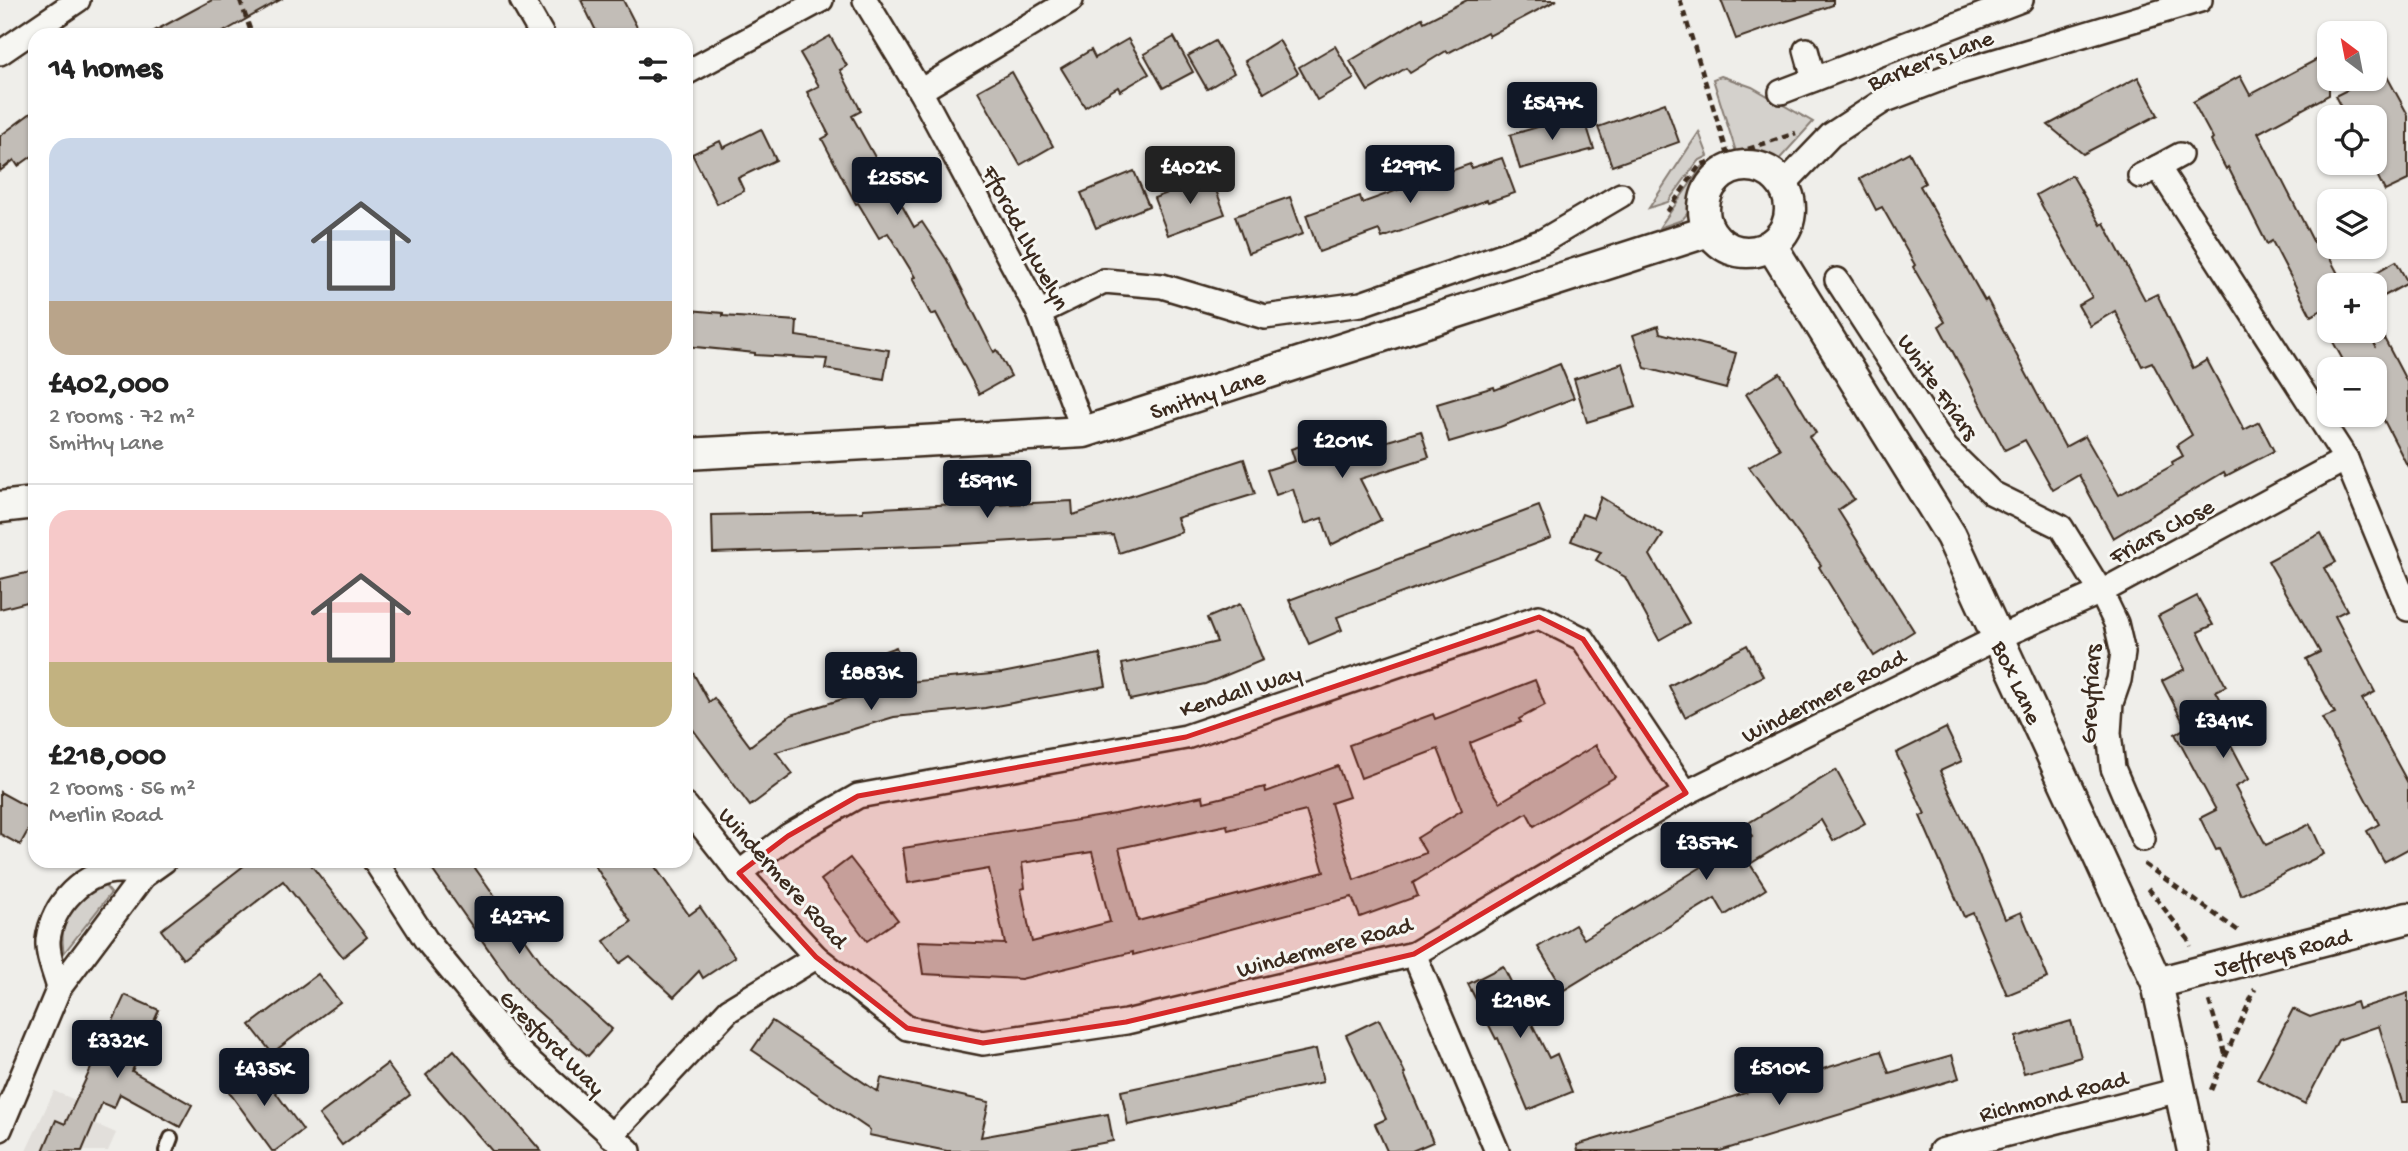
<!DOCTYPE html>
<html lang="en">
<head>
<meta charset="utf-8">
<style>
  :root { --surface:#fff; --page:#f2f2f2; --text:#222; --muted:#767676; --line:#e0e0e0; --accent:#111827 }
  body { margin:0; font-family:"Gochi Hand",sans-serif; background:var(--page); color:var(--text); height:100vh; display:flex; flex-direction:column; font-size:26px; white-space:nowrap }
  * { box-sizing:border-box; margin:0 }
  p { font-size:23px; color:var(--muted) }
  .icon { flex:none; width:38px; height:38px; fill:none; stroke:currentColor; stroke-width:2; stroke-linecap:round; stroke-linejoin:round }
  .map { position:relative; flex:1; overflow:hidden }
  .details { position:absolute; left:28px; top:28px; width:665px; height:840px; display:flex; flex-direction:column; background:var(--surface); border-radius:21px; box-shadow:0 2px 5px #0004 }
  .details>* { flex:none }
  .needle { width:46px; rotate:328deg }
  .buttons { position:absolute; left:2317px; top:21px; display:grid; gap:14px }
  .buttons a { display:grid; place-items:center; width:70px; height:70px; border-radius:14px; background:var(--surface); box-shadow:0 2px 5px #0004; font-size:35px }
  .price { position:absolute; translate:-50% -60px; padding:0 16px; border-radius:7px; background:var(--accent); color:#fff; font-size:23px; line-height:46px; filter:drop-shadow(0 2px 4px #0008) }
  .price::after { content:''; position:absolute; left:50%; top:42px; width:21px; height:16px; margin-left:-10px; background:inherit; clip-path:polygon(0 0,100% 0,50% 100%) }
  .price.active { background:#222; color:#fff }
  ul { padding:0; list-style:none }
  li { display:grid; align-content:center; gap:14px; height:371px; padding:0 21px }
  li+li { border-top:2px solid var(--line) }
  li span { display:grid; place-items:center; height:217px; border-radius:21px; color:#555 }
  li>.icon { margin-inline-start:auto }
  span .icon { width:126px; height:126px; fill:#fffc; stroke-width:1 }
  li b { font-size:30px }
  h2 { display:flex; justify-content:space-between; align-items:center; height:84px; padding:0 21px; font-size:30px }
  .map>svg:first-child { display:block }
  .built { fill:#e2dfdb }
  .green { fill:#d4d1cc; stroke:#887e75; stroke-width:2 }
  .building { fill:#c2bdb7; stroke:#3b2a1e; stroke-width:2; fill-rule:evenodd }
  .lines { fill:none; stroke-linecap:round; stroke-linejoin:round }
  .service-casing { stroke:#3b2a1e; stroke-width:18 }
  .minor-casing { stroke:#3b2a1e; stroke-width:28 }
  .tertiary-casing { stroke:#3b2a1e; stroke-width:35 }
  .path { stroke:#3b2a1e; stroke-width:4.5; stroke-dasharray:7 5; stroke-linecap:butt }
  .service { stroke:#f6f6f2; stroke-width:12 }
  .minor { stroke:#f6f6f2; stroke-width:23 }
  .tertiary { stroke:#f6f6f2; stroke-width:30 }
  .marked { fill:#d62828; fill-opacity:0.2; stroke:#d62828; stroke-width:5; stroke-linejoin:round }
  .labels { text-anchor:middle; stroke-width:6; stroke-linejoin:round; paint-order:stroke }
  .street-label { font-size:24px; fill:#3b2a1e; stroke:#f6f6f2 }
</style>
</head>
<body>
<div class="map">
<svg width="2408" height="1151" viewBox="0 0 2408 1151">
  <rect width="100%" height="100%" fill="#efeeea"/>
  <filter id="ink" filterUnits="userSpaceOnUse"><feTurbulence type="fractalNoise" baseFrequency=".0143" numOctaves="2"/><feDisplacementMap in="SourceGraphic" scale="14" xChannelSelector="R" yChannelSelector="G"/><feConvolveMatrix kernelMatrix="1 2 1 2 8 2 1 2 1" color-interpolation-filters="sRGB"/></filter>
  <g filter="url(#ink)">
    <polygon class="built" points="54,1091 75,1100 70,1113 116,1133 108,1151 26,1151"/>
    <g class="green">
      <polygon points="1721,76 1752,87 1813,122 1775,164 1760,155 1738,158 1713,79"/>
      <polygon points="1699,132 1708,156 1698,161 1668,202 1649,208"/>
      <polygon points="1720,159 1722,167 1709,178 1699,200 1682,220 1659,228 1702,167"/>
      <path d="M105 886 111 893 64 953C57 920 76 899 105 886Z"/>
    </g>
    <g class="building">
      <polygon points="212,0 280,0 218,35 147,35"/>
      <polygon points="581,0 623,0 641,35 598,35"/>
      <polygon points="1467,0 1557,0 1489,36 1487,32 1448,53 1446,51 1410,73 1406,68 1368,91 1350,61 1422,18 1424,22"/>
      <polygon points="1721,0 1833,0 1833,5 1736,39"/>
      <polygon points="830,36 847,66 840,70 861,111 852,116 914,227 922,222 947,260 994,352 997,350 1011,376 979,394 936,313 931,315 912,278 915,277 888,233 879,238 858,203 856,204 822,139 829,135 807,92 819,86 800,53"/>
      <polygon points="1174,37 1193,72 1163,88 1144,54"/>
      <polygon points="1128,39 1149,74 1120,91 1118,87 1085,107 1061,68 1091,50 1095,58"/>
      <polygon points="1279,40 1298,73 1264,93 1245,61"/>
      <polygon points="1215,41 1234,73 1207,89 1188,56"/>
      <polygon points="1335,46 1354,79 1317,100 1299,67"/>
      <polygon points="2329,53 2329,95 2258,133 2314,243 2320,240 2344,285 2329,285 2329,306 2311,316 2272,241 2267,244 2228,167 2226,169 2211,141 2213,139 2193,102 2240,76 2250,95"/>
      <polygon points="2384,71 2408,115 2408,180 2385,191 2375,171 2375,117 2346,117 2335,96 2369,79 2375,79 2375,76"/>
      <polygon points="1012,72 1053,146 1020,165 978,91"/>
      <polygon points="2138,77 2158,115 2083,154 2048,125"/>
      <polygon points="1665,103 1679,142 1612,166 1598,127"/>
      <polygon points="35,110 35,154 18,166 14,160 0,171 0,136"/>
      <polygon points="1583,114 1594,149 1520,169 1510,135"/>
      <polygon points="761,129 776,160 738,178 744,191 717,204 692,154 720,141 723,148"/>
      <polygon points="1909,152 1925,183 1920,186 1985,301 1987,299 2065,447 2085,436 2119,495 2173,465 2172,462 2183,456 2177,445 2192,435 2152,362 2142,366 2115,311 2090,326 2078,305 2092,297 2036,195 2072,175 2101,225 2104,223 2145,300 2157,294 2193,368 2207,360 2244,430 2259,422 2274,451 2226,476 2224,472 2113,538 2079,475 2053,490 2025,440 2005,450 1939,326 1945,322 1913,267 1915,265 1882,207 1876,210 1860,179"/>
      <polygon points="1502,158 1515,193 1488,202 1487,200 1382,238 1379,230 1319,252 1306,215 1360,196 1362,203 1470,164 1471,168"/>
      <polygon points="1134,171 1149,206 1096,228 1081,193"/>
      <polygon points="1211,177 1225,214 1168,235 1154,198"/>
      <polygon points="1290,197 1303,234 1248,253 1235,216"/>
      <polygon points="2396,261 2408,283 2375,301 2375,273"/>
      <polygon points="689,310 723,313 723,316 797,321 796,336 889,350 884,379 825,369 827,359 755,355 755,353 686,346"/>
      <polygon points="2375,321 2408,384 2408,467 2375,403 2375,369 2348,369 2327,331 2367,331 2375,345"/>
      <polygon points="1658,326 1660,333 1736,353 1726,389 1645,368 1633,335"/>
      <polygon points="1623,363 1636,407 1587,422 1574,379"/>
      <polygon points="1560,364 1574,398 1500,427 1449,442 1437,404 1494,387 1495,390"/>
      <polygon points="1780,373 1816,433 1809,437 1854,499 1838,510 1914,631 1874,656 1819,567 1821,565 1749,467 1780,449 1746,394"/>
      <polygon points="1421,431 1429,457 1360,479 1381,520 1331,545 1322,518 1304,524 1293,489 1276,495 1267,470 1295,461 1291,449 1345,432 1351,452"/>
      <polygon points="1244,459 1255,494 1177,518 1182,532 1119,553 1113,535 946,545 713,553 712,515 863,512 863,509 994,502 994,505 1072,501 1073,515"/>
      <polygon points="1601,497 1663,535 1650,555 1689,623 1659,640 1625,577 1596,560 1601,552 1571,541 1582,514 1593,518"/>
      <polygon points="1539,506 1551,538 1337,617 1342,630 1309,644 1289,600"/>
      <polygon points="2321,533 2336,562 2324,568 2347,610 2335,616 2375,692 2362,699 2408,783 2408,849 2384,862 2367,831 2379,824 2322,718 2335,713 2306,659 2320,652 2268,561"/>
      <polygon points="35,571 35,600 0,609 0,579"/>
      <polygon points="2197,596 2213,625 2198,632 2226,686 2216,691 2241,738 2230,743 2249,779 2235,787 2266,845 2310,824 2324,854 2241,895 2219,849 2216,850 2200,818 2216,810 2175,734 2186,728 2162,681 2185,669 2158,616"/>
      <polygon points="1240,604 1263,660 1205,684 1130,700 1122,664 1217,642 1207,618"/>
      <polygon points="1747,645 1763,676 1685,717 1669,686"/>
      <polygon points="896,647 908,682 1002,673 1100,654 1106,686 985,708 894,717 776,752 793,774 750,806 686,720 686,660 709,702 714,698 750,746 791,715 882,687 871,656"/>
      <path d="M1535 680 1545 705 1519 719 1521 722 1470 743 1481 772 1500 802 1596 745 1615 777 1534 826 1527 813 1413 883 1418 896 1360 917 1352 897 1133 955V952L1021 979 923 974 918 941 1005 944 989 869 908 883 903 848 1115 814 1203 796 1204 802 1265 787 1266 792 1338 766 1349 797 1331 803 1354 880 1426 853 1417 838 1462 810 1438 749 1361 778 1349 745 1433 714 1435 719ZM1306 811 1324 872 1138 921 1119 848 1227 825 1228 830ZM1092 852 1110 922 1032 942 1021 889 1025 888 1022 863Z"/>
      <polygon points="1946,728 1962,761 1940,771 1977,850 2005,919 2021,912 2048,978 2007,995 1973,913 1964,917 1920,816 1925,814 1896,753"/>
      <polygon points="1836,770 1865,823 1833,841 1821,820 1750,864 1766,889 1725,915 1715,898 1564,990 1538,947 1575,925 1584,939 1752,836 1745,825"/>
      <polygon points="0,792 35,811 35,818 20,845 0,834"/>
      <polygon points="850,858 898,920 867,941 821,880"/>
      <polygon points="250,861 308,861 367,937 343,957 283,881 183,959 161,930"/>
      <polygon points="426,861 470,861 550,974 612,1029 588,1056 522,997"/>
      <polygon points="592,861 651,861 689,915 700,907 735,957 703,978 699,971 674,997 630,956 620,963 604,941 631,922"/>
      <polygon points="1503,966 1549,1058 1557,1054 1572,1092 1528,1110 1498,1038 1496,1039 1468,984"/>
      <polygon points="318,974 340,1002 272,1053 250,1025"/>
      <polygon points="2408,993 2408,1102 2402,1102 2379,1026 2338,1040 2305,1104 2257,1079 2293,1009 2310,1017 2356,1002 2358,1009"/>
      <polygon points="125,995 159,1010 132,1071 192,1105 180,1127 120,1094 114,1108 102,1103 82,1151 43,1151 56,1120 65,1124"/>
      <polygon points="1379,1019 1405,1073 1404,1074 1433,1142 1412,1151 1387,1151 1375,1124 1386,1119 1346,1035"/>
      <polygon points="772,1021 878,1092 881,1078 989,1102 981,1137 1108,1114 1113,1141 1060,1151 947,1151 869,1135 870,1130 752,1050"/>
      <polygon points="2071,1021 2081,1057 2024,1073 2016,1047 2016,1037"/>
      <polygon points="1316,1049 1323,1082 1128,1125 1121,1091"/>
      <polygon points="454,1050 541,1151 492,1151 426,1075"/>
      <polygon points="1881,1051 1889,1073 1952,1055 1959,1078 1720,1151 1578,1151 1577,1145"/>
      <polygon points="254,1063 303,1130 275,1151 272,1151 224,1085"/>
      <polygon points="387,1064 410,1095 342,1145 319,1115"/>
    </g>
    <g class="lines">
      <g class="service-casing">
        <polyline id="service" points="166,1151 171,1138"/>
      </g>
      <g class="minor-casing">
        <g id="minor">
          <polyline points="522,0 542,35"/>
          <polyline points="865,0 920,91 1039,313 1084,432"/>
          <polyline points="1806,50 1814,79"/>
          <polyline points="0,53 78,0"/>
          <polyline points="686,73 821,0"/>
          <polyline points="920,91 1071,0"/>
          <polyline points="1781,92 2021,0"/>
          <polyline points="2158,167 2180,155"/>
          <polyline points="2140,176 2158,167 2346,459 2408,609"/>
          <polyline points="1783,185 1831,135 1883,101 1959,72 2200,0"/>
          <polyline points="1837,280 1946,448 1992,493 2061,527 2101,592 2116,623 2123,653 2119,680 2111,703 2109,733 2113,768 2143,839"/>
          <polyline points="1039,313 1104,281 1162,286 1265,317 1361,304 1543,241 1621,195"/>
          <polyline points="686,806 739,873 816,957 907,1028 983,1043 1126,1022 1414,954 1686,793 1997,638 2101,592 2346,459"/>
          <polyline points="375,861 426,940 516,1049 629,1151"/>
          <polyline points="739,873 788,836 858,796 1186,737 1539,617 1583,639 1686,793"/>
          <polyline points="1414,954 1497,1151"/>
          <path d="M59 988C55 973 47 956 48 940 52 905 84 870 121 871 128 871 136 874 143 876"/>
          <polyline points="0,1129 59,988 143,876 164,861"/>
          <polyline points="611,1136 729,1010 816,957"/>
          <polyline points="1941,1151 2179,1090"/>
        </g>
      </g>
      <g class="tertiary-casing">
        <g id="tertiary">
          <circle cx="1747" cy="209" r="43"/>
          <polyline points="1771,245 1951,536 2157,983 2193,1151"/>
          <polyline points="686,454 1084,432 1709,231"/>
          <polyline points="0,507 35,503"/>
          <polyline points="2157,983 2408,918"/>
        </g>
      </g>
      <g class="path">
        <polyline points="240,0 252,35"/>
        <polyline points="1680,0 1732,168"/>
        <polyline points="1667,212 1700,165 1796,133"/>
        <polyline points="2144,864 2240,932"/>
        <polyline points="2148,888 2188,939 2191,946"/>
        <polyline points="2209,1001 2226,1056"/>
        <polyline points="2211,1090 2255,989"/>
      </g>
      <use href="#service" class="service"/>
      <use href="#minor" class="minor"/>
      <use href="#tertiary" class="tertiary"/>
    </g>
  </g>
  <path class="marked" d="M1539 617 1583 639 1686 793 1414 954 1126 1022 983 1043 907 1028 816 957 739 873 788 836 858 796 1186 737Z"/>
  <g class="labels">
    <g class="street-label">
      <text transform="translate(1930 59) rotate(-21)" y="8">Barker's Lane</text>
      <text transform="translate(1027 237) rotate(62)" y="8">Ffordd Llywelyn</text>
      <text transform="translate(1939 386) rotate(55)" y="8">White Friars</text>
      <text transform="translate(1207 393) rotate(-18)" y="8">Smithy Lane</text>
      <text transform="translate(2161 530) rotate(-28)" y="8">Friars Close</text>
      <text transform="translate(2018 682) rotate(65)" y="8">Box Lane</text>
      <text transform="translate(1240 690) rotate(-18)" y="8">Kendall Way</text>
      <text transform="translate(2089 694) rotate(-87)" y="8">Greyfriars</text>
      <text transform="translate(1823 695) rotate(-27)" y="8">Windermere Road</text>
      <text transform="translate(784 877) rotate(48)" y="8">Windermere Road</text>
      <text transform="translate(1324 946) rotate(-15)" y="8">Windermere Road</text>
      <text transform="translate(2282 951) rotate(-14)" y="8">Jeffreys Road</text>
      <text transform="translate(553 1042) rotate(45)" y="8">Gresford Way</text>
      <text transform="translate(2053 1095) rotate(-14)" y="8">Richmond Road</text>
    </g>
  </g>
</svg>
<div class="buttons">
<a><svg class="needle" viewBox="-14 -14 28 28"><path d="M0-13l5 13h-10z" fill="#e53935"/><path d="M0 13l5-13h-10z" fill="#767676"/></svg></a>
<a><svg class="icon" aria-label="locate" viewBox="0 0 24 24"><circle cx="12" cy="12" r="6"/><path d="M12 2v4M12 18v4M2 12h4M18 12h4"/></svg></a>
<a><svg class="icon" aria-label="layers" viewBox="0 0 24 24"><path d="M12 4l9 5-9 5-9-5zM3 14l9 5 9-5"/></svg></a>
<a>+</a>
<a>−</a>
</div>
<b class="price" style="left:1552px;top:142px">£547K</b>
<b class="price" style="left:1410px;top:205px">£299K</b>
<b class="price active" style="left:1190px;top:206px">£402K</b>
<b class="price" style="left:897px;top:217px">£255K</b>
<b class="price" style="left:1342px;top:480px">£201K</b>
<b class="price" style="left:987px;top:520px">£591K</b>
<b class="price" style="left:871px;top:712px">£883K</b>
<b class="price" style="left:2223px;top:760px">£341K</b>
<b class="price" style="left:1706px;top:882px">£357K</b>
<b class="price" style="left:519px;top:956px">£427K</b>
<b class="price" style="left:1520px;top:1040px">£218K</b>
<b class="price" style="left:117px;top:1080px">£332K</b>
<b class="price" style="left:1779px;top:1107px">£510K</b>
<b class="price" style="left:264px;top:1108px">£435K</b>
<section class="details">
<h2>14 homes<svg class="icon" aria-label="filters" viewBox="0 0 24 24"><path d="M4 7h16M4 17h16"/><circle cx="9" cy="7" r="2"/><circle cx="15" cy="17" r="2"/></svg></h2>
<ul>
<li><span style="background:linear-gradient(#c9d6e8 75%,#b9a48a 0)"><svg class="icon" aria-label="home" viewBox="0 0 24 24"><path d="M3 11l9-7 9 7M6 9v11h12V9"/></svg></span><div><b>£402,000</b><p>2 rooms · 72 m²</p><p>Smithy Lane</p></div></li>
<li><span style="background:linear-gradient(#f6c9c9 70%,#c2b280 0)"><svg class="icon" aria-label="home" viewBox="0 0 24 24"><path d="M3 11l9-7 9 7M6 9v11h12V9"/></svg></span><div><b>£218,000</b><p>2 rooms · 56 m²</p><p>Merlin Road</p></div></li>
</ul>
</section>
</div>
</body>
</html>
